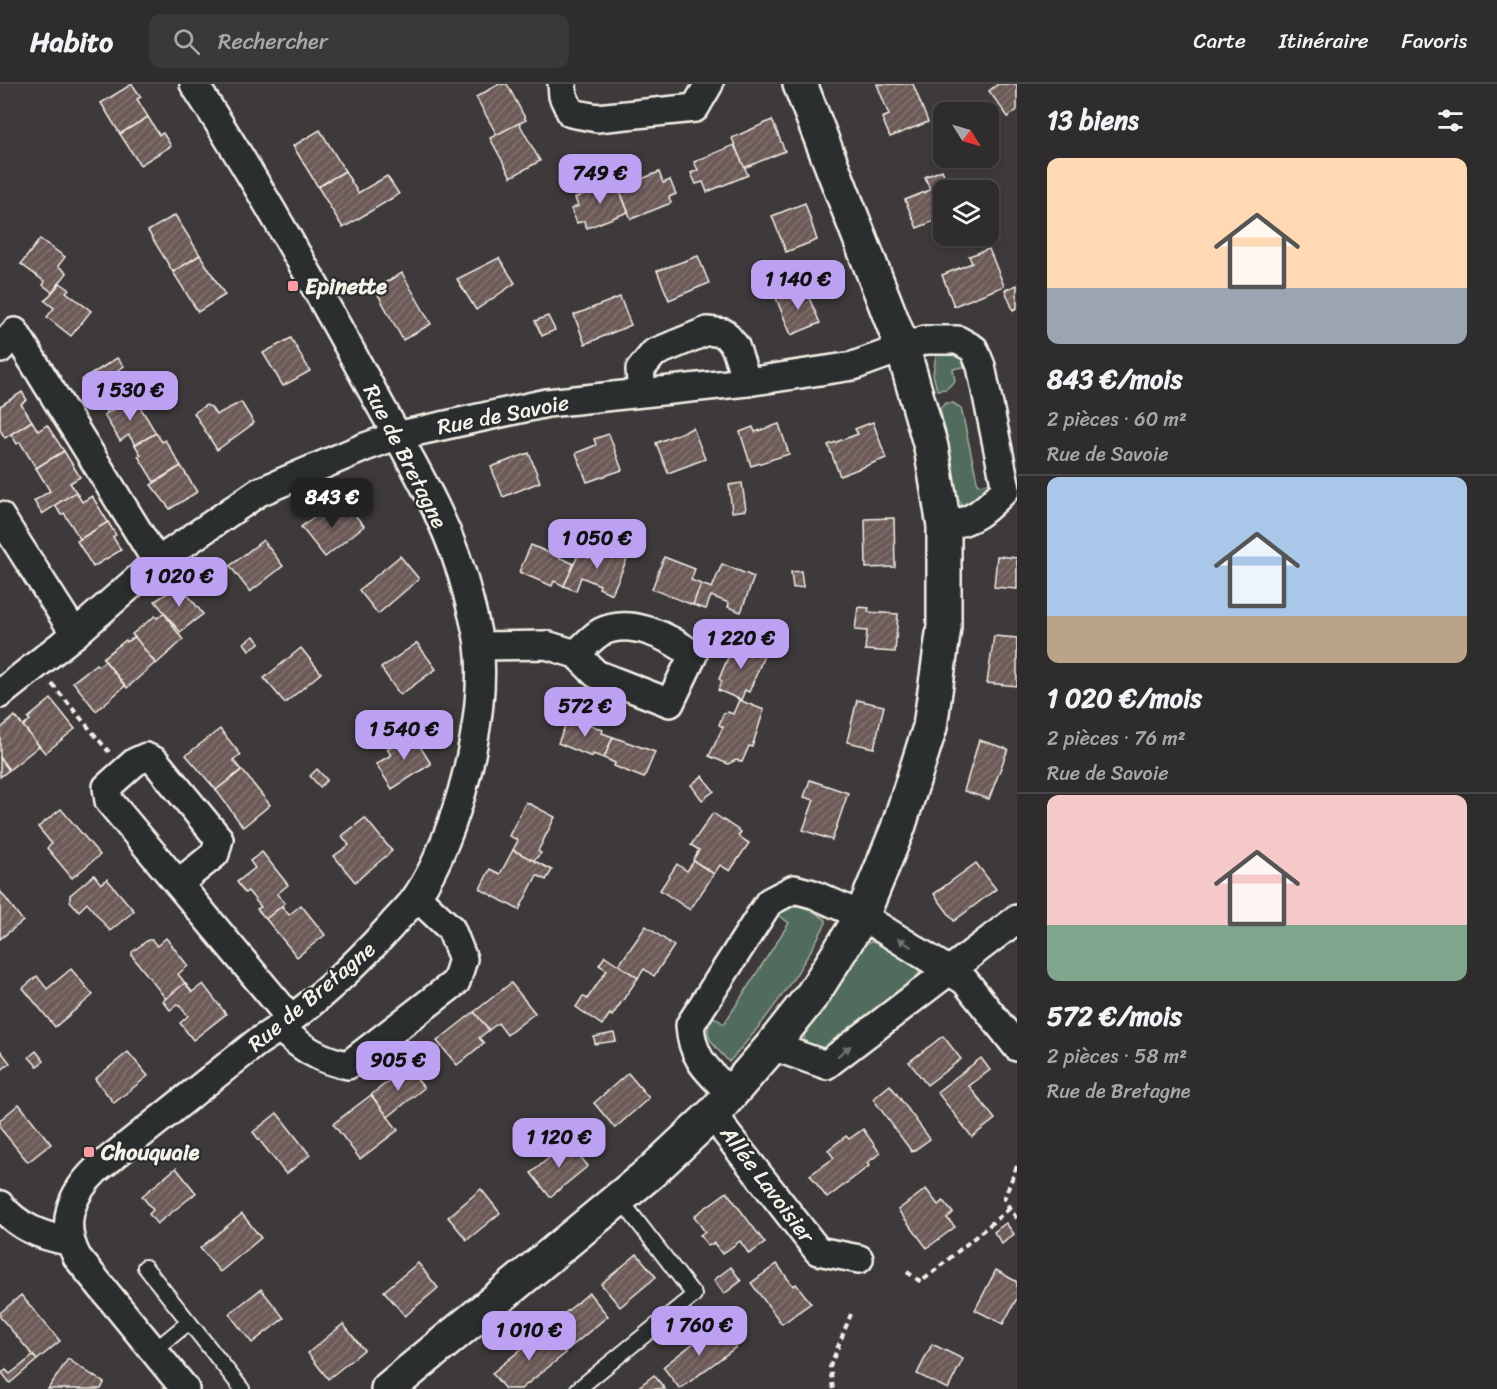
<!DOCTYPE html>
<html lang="fr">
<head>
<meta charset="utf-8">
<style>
  :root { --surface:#2e2c2c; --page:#3a3838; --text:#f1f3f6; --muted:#a7a7a9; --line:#494848; --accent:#bca0f2 }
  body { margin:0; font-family:Sriracha,sans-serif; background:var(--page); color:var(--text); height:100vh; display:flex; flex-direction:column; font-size:22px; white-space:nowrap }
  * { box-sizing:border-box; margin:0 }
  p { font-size:20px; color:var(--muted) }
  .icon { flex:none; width:33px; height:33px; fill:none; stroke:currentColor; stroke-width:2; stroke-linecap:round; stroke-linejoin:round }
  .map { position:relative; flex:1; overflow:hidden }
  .drawer { display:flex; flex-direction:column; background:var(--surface); width:480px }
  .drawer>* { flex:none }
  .needle { width:39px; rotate:127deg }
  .fabs { position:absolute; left:933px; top:18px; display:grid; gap:12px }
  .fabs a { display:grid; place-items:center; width:66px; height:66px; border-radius:12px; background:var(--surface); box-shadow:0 3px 9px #0003,0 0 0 2px var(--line); font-size:30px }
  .price { position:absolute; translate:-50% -51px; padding:0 14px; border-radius:12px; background:var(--accent); color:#111; font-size:20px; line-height:39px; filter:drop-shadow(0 2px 3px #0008) }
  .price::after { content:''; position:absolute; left:50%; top:36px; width:18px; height:14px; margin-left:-9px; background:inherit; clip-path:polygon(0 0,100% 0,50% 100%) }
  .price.on { background:#222; color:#fff }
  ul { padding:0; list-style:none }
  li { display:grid; align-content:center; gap:12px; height:318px; padding:0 30px }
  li+li { border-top:2px solid var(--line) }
  li span { display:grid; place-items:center; height:186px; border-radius:12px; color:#555 }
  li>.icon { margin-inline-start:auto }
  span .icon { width:108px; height:108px; fill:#fffc; stroke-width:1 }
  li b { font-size:26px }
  h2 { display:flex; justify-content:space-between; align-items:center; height:72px; padding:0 30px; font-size:26px }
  header { display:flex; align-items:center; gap:36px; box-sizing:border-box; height:84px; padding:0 30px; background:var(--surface); border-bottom:2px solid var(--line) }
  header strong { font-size:28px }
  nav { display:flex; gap:33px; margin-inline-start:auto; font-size:21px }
  .search { width:420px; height:54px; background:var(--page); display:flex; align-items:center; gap:15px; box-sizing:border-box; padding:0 21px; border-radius:12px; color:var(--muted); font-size:22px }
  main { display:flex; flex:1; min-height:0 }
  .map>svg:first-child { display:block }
  .grass { fill:#516c5c; stroke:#a2aea2; stroke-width:1.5 }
  .building { fill:url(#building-hatch); stroke:#f4f1e8; stroke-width:1.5 }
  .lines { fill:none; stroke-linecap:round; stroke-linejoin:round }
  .service-casing { stroke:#f4f1e8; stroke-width:18 }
  .minor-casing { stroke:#f4f1e8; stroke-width:32 }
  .secondary-casing { stroke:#f4f1e8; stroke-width:38 }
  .path { stroke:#f4f1e8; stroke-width:4; stroke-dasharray:6 4.5; stroke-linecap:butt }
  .service { stroke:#2a2d2e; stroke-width:14 }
  .minor { stroke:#2a2d2e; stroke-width:27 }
  .secondary { stroke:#2a2d2e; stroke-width:33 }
  .oneway { fill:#71726f }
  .poi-dot { fill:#ff9aa2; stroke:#2a2d2e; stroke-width:2 }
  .labels { text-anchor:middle; stroke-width:4.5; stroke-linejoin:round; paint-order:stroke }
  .poi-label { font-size:22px; font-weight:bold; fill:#f4f1e8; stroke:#2a2d2e; text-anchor:start }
  .street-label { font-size:22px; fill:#f4f1e8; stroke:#2a2d2e }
</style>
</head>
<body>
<header>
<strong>Habito</strong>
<div class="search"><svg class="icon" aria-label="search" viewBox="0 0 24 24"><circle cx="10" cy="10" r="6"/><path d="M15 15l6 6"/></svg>Rechercher</div>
<nav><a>Carte</a><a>Itinéraire</a><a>Favoris</a></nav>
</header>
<main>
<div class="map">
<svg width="1017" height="1305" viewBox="0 0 1017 1305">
  <defs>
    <pattern id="building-hatch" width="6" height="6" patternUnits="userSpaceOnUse" patternTransform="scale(1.5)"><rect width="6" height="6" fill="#6c5a58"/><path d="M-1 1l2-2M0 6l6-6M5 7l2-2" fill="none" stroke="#827270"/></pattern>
  </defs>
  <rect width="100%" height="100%" fill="#3e3a3b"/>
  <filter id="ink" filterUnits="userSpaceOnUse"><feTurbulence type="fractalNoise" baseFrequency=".0167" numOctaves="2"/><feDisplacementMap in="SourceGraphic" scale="12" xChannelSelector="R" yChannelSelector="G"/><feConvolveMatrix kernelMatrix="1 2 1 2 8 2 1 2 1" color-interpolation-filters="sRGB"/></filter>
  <g filter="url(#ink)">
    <g class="grass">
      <polygon points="937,265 956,265 972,281 953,285 955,297 946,305 937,306 933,290"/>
      <polygon points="946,319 953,319 961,324 978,401 997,398 965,426 958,414 940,324"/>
      <path d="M788 821C803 821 813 826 826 836V839C800 889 767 936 729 978 717 964 698 951 714 933L724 940 789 839 777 830Z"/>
      <polygon points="871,858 879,860 914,881 919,886 918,897 826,967 809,962 804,955 804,948 863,860"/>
    </g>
    <g class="building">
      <polygon points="132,0 141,13 137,15 148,33 120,50 101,19"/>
      <polygon points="499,0 507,0 526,36 497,51 476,13"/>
      <polygon points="877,0 913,0 928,38 890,53 882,34 889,31"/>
      <polygon points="998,0 1017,0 1017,26 1008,33 989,7"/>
      <polygon points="148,33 159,51 163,49 171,62 140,81 120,50"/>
      <polygon points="772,36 785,67 744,84 732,54"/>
      <polygon points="519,39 540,77 511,93 490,54"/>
      <polygon points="320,46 345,87 318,103 293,62"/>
      <polygon points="734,61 748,91 707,108 703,98 696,100 691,89 698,86 694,78"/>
      <polygon points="942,86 950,106 944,106 944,133 917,144 905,116 930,106 925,93"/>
      <polygon points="345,87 358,109 387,92 399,110 343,144 318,103"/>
      <polygon points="659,88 663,99 670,96 676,110 669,113 671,119 631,135 619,104"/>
      <polygon points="616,97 628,128 587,144 584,137 577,139 571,125 578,122 575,114"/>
      <polygon points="805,119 817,156 786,168 772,132"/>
      <polygon points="175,131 200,171 173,188 148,147"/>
      <polygon points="40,155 65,173 58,182 67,189 52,208 43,201 45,198 21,180"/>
      <polygon points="989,165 1004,202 954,222 942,191 972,179 969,172"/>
      <polygon points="200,171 225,211 198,228 173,188"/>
      <polygon points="698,172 709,199 669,216 657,187"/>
      <polygon points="499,174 515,199 476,226 457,195"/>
      <polygon points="402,189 431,240 403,256 376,207 379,202"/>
      <polygon points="60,199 69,205 66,208 91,227 71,252 47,233 54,224 45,217"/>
      <polygon points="1017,201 1017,224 1013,226 1005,206"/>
      <polygon points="804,202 820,239 791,251 776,214"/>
      <polygon points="620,213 631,241 585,260 574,231"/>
      <polygon points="548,232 555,246 542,252 535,237"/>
      <polygon points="291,254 310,287 283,302 263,269"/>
      <polygon points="117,274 124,282 117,287 134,313 107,329 91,303 88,305 82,296"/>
      <polygon points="22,308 27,316 21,320 32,337 5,354 0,346 0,322"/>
      <polygon points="134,313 156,349 135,361 129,351 120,357 104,331"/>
      <polygon points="241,318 254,339 217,366 194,329 206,321 211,323 216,331"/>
      <polygon points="32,337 38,347 47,341 64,367 36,384 20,358 17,360 11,350"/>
      <polygon points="873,338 886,374 840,392 828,361 858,350 855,345"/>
      <polygon points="779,340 789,370 751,382 740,348 753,343 755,348"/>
      <polygon points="693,344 705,375 668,389 656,359"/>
      <polygon points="156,349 162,358 165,356 181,382 154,398 138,372 141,371 135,361"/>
      <polygon points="609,350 622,386 587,398 576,369 596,361 594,355"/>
      <polygon points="64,367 80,393 70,399 76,408 42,430 34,417 50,407 36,384"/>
      <polygon points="529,369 540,398 503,413 491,383"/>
      <polygon points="181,382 197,408 170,425 151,401"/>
      <polygon points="742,399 746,426 732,428 729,401"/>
      <polygon points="76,408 82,418 92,412 108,438 80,455 64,429 61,431 55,421"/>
      <polygon points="346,420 364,442 325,473 301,443 322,427 328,434"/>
      <polygon points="894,434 895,483 866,484 865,435"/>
      <polygon points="108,438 116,451 113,453 121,466 93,483 77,457"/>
      <polygon points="263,456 283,482 250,508 230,482"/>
      <polygon points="531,461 574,480 564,502 554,497 552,502 519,488"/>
      <polygon points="595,461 627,475 612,510 599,504 600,501 581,493 576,507 564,502 579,469 589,474"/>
      <polygon points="400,472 419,495 378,530 359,506"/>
      <polygon points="997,472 1017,474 1017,505 994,503"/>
      <polygon points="664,473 695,485 691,496 701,500 693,521 652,505"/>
      <polygon points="722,480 754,493 741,528 728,523 729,519 711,512 706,525 693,521 701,500 712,504"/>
      <polygon points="801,487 803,503 793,504 791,488"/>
      <polygon points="180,501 203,530 180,548 155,517"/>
      <polygon points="858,523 869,524 868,528 898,530 895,568 865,566 867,547 855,546"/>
      <polygon points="164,529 183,556 156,580 132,550 155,532 157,534"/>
      <polygon points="254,552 259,559 249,566 244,559"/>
      <polygon points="994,552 1017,554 1017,602 987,599"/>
      <polygon points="135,553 155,579 127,604 103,574 126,556 127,558"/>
      <polygon points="745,558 766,567 749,608 745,606 741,616 718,606 722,597 719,595 732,564 736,567 739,560"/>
      <polygon points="417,559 436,585 400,611 381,584"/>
      <polygon points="301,564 321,589 285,619 264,594"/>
      <polygon points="105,577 125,602 96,627 73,598 96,580 98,582"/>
      <polygon points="51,615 75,645 45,669 23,642 30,636 28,634"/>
      <polygon points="739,616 764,626 752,663 749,662 742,678 736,676 728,680 709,672 723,643 719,641 723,630 728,628 733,630"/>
      <polygon points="857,616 884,622 874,664 847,658"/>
      <polygon points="15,632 39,662 9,686 0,674 0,645"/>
      <polygon points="569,632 603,646 602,649 613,653 604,674 593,670 592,673 558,659"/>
      <polygon points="220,645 241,671 233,676 241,686 216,706 186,671"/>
      <polygon points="416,647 420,654 416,656 431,680 392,705 376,680 391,671 387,665"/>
      <polygon points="613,653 655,668 644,694 614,682 615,679 604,674"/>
      <polygon points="979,656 1008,665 989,715 964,707"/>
      <polygon points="0,674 9,686 0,693"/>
      <polygon points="317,685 327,696 320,703 310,692"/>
      <polygon points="242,686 270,721 243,743 216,706"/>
      <polygon points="702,692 714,707 702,716 691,701"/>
      <polygon points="810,696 848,709 832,756 803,746 814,716 804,713"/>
      <polygon points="526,718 555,733 538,767 541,769 533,777 513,766 518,756 509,752"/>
      <polygon points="61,725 100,771 72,794 47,764 52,760 38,743"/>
      <polygon points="713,729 741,748 738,752 749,759 730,787 720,781 714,790 693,776 699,766 691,761"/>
      <polygon points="365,734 392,767 355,798 334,772 349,761 342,752"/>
      <polygon points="513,766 552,786 546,796 537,791 519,826 480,805 490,785 500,790"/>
      <polygon points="262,768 288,801 277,810 285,819 266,835 257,825 261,823 248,807 245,809 237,798 255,784 250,777"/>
      <polygon points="694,777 714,790 690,826 660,806 677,780 687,787"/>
      <polygon points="976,779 996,805 954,837 934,810"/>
      <polygon points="94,791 101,800 107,795 134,827 110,847 87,819 79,827 70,817 70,811"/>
      <polygon points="0,807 23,837 0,855"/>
      <polygon points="301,821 325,851 297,873 266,835 282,822 289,831"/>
      <polygon points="646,842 674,862 654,892 644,885 638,894 619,881"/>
      <polygon points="166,854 188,882 178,890 185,899 166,915 132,872 132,868 148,856 152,856 157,862"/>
      <polygon points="605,872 638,894 612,932 610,930 602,941 576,923 583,912 587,915 607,886 599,881"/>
      <polygon points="71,885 93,911 55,943 23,904 37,892 47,905"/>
      <polygon points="185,899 192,908 203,900 226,930 193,956 180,939 188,932 178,920 170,926 163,917"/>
      <polygon points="511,899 535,929 507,951 498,939 489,946 474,928"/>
      <polygon points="474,928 489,946 479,954 484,959 457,981 437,957"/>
      <polygon points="614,949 616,957 595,960 594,953"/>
      <polygon points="943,952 961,975 927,1001 909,978"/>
      <polygon points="0,966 10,979 0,987"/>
      <polygon points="36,967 44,977 37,982 29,973"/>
      <polygon points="128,968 148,992 114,1019 95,995"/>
      <polygon points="981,974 990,986 969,1002 995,1035 972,1053 937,1008"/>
      <polygon points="407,982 424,1004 388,1033 371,1011"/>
      <polygon points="628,989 649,1014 615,1044 594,1019"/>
      <polygon points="890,1001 930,1055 912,1068 873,1015"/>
      <polygon points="371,1011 398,1046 360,1075 333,1040"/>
      <polygon points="19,1020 51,1060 28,1078 0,1044 0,1036"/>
      <polygon points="277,1029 310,1071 286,1090 253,1048"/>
      <polygon points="863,1045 880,1069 867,1079 869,1082 827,1114 810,1091 834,1074 828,1066 846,1052 849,1055"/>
      <polygon points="568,1058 588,1082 550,1113 531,1089"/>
      <polygon points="176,1084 196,1109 157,1140 149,1130 153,1126 142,1112"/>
      <polygon points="481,1105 500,1129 467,1156 448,1133"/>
      <polygon points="926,1105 938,1121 943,1117 953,1129 947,1134 955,1143 927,1164 898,1126"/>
      <polygon points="727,1108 765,1159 749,1170 740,1157 722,1170 714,1159 708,1162 700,1151 705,1148 694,1132"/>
      <polygon points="242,1130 261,1154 220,1188 200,1164"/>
      <polygon points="1006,1139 1014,1150 1002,1160 994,1148"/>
      <polygon points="637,1170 656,1193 620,1223 601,1200"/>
      <polygon points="418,1179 438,1204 405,1232 384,1207"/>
      <polygon points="777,1180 793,1202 796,1200 811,1219 782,1240 751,1199"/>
      <polygon points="731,1183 741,1197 724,1210 714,1196"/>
      <polygon points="996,1186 1017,1198 1017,1214 1003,1240 975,1226"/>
      <polygon points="261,1205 284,1234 252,1259 229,1230"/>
      <polygon points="589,1209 608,1232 572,1262 553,1239"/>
      <polygon points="21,1211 60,1257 37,1276 0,1233 0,1229"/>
      <polygon points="343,1240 364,1266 328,1295 308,1269"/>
      <polygon points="718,1240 736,1263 680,1305 663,1283"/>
      <polygon points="546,1245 566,1269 521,1305 505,1305 492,1289"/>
      <polygon points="932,1260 963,1275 948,1305 917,1290"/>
      <polygon points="33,1272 37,1276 10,1299 2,1289 6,1286 10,1290"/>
      <polygon points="68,1275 104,1299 101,1305 48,1305"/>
      <polygon points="654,1291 665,1305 636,1305"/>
    </g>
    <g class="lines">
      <g class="service-casing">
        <g id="service">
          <polyline points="145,1183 189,1238"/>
          <polyline points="155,1266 189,1238 242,1305"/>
          <polyline points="578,1305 694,1211 620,1115"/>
        </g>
      </g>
      <g class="minor-casing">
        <g id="minor">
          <polyline points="562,0 563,12 571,29 597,34 695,24 709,0"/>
          <polyline points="0,265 15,248 157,478"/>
          <polyline points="642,308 640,286 654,269 707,247 724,249 735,262 747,298"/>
          <polyline points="0,432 75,550"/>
          <path d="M480 562 546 561 576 570 596 590 670 619 693 571C670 553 630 533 601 548 592 553 584 563 576 570"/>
          <path d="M0 610 75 550 157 478 259 408 365 363 396 352 547 319 747 298 853 282 925 256H958L974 265 981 282 1006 405C984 427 975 437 944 442"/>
          <polyline points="179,799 215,770 219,755 155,677 146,673 135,678 107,703 109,717 291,935"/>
          <path d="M280 944C301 963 319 976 348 981L456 898 463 875 451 845 417 813"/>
          <polyline points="772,962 826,981 1017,835"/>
          <path d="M731 1010C708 987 692 975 690 941L769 818 794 805 813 810 862 832 965 897 1017 963"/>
          <polyline points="715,1028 726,1049 818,1167 859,1175"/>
          <path d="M0 1121C18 1143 41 1152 68 1157"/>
          <path d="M185 1305 77 1173C60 1140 70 1111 96 1086L256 959C306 928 352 885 391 842 399 832 410 823 417 812 457 753 488 632 479 561 477 545 472 528 468 512 449 433 403 365 366 295 312 195 256 95 194 0"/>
        </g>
      </g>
      <g class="secondary-casing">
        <polyline id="secondary" points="388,1305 651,1088 715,1028 772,962 813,910 862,832 898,744 930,643 944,543 944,442 931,363 903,265 800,0"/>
      </g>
      <g class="path">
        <polyline points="52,600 109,668"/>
        <polyline points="1017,1082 1004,1115 1017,1135"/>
        <polyline points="907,1188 921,1198 1010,1124"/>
        <polyline points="833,1305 830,1283 851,1230"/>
      </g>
      <use href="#service" class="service"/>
      <use href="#minor" class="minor"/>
      <use href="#secondary" class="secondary"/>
    </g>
    <defs><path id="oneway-solid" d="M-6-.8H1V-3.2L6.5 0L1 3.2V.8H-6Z" transform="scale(1.5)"/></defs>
    <g class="oneway">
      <use href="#oneway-solid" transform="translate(905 859) rotate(-148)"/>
      <use href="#oneway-solid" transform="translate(844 967) rotate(-38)"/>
    </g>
  </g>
  <g class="poi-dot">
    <rect x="287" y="196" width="12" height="12" rx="3"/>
    <rect x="83" y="1062" width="12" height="12" rx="3"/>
  </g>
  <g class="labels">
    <g class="poi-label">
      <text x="305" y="210">Epinette</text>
      <text x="101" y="1076">Chouquaie</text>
    </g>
    <g class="street-label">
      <text transform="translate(503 330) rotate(-11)" y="8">Rue de Savoie</text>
      <text transform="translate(406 372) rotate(63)" y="8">Rue de Bretagne</text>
      <text transform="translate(311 912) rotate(-40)" y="8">Rue de Bretagne</text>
      <text transform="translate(768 1100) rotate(53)" y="8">Allée Lavoisier</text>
    </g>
  </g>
</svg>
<div class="fabs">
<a><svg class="needle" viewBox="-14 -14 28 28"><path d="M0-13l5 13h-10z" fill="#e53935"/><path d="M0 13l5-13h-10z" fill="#a7a7a9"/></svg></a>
<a><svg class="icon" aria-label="layers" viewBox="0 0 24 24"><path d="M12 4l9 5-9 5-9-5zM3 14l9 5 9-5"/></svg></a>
</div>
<b class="price" style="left:600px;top:121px">749 €</b>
<b class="price" style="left:798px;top:227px">1 140 €</b>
<b class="price" style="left:130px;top:338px">1 530 €</b>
<b class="price on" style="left:332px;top:445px">843 €</b>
<b class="price" style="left:597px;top:486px">1 050 €</b>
<b class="price" style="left:179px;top:524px">1 020 €</b>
<b class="price" style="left:741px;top:586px">1 220 €</b>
<b class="price" style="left:585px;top:654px">572 €</b>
<b class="price" style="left:404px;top:677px">1 540 €</b>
<b class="price" style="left:398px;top:1008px">905 €</b>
<b class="price" style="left:559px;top:1085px">1 120 €</b>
<b class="price" style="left:699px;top:1273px">1 760 €</b>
<b class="price" style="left:529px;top:1278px">1 010 €</b>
</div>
<section class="drawer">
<h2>13 biens<svg class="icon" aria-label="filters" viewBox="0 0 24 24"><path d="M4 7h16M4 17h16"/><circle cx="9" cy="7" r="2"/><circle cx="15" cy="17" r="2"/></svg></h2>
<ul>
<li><span style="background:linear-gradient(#ffd9b3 70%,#9aa5b1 0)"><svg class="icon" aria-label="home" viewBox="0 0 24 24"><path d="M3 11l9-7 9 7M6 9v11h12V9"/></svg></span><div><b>843 €/mois</b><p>2 pièces · 60 m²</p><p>Rue de Savoie</p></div></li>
<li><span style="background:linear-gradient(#a9c7e8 75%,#b9a48a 0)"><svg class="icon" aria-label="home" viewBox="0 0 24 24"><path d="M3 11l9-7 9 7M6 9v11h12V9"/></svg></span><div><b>1 020 €/mois</b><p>2 pièces · 76 m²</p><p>Rue de Savoie</p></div></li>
<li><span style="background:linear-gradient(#f6c9c9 70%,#7fa58c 0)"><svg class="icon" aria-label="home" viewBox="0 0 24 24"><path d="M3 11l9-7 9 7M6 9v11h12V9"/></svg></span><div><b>572 €/mois</b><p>2 pièces · 58 m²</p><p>Rue de Bretagne</p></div></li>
</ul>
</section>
</main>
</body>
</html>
